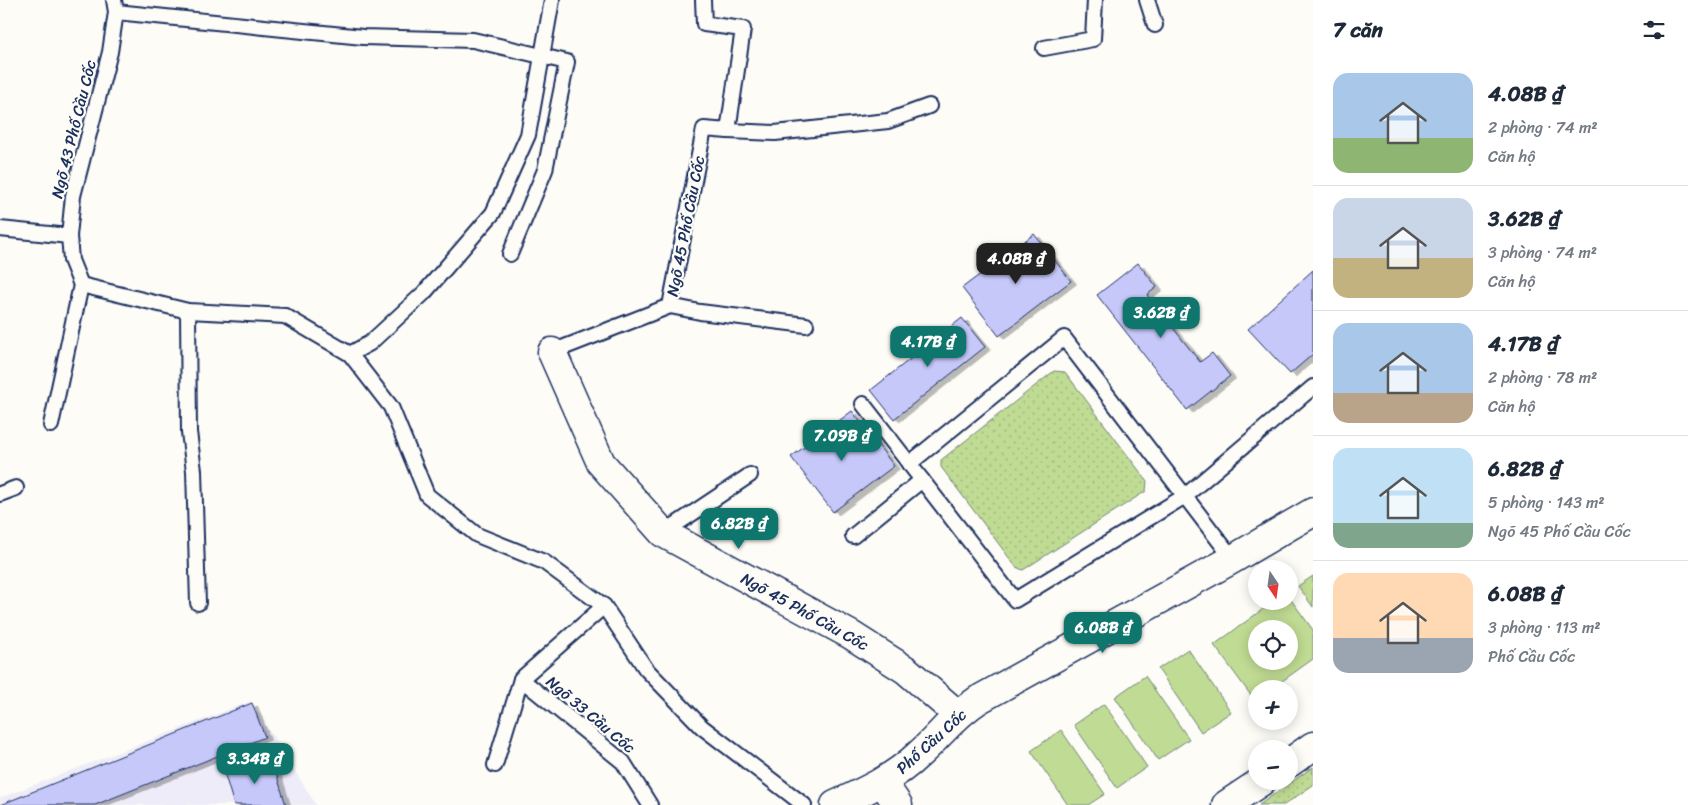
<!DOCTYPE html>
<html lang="vi">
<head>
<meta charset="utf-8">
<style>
  :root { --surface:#fff; --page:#f2f2f3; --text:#1f2937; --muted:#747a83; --line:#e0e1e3; --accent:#0f766e }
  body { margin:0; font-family:Sriracha,sans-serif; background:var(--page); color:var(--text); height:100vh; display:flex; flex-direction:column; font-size:19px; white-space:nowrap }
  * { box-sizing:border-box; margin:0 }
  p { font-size:16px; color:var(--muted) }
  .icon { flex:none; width:28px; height:28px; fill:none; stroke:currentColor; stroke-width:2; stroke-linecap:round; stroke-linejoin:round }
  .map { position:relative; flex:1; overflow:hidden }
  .side { display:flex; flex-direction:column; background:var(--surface); width:375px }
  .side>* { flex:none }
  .needle { width:32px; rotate:167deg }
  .fabs { position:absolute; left:1248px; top:560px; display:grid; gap:10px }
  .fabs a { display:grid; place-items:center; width:50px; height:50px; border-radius:50%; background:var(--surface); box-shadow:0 2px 12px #0003; font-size:25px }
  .price { position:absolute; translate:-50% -42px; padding:0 11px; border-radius:10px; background:var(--accent); color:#fff; font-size:16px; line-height:32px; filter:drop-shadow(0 1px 2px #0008) }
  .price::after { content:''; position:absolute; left:50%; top:30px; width:15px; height:11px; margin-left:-8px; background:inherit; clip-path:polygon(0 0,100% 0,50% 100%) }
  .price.selected { background:#222; color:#fff }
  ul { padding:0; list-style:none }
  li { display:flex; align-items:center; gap:15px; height:125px; padding:0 20px }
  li+li { border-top:1px solid var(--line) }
  li span { display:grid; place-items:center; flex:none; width:140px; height:100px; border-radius:15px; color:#555 }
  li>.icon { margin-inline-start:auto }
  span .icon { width:60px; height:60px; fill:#fffc; stroke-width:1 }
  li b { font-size:21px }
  h2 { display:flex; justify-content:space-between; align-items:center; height:60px; padding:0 20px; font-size:21px }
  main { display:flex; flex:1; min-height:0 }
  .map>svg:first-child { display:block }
  .built { fill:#edecf8 }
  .grass { fill:url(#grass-dots); stroke:#6e8578 }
  .green { fill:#c0db93; stroke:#6e8578; fill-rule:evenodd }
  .building { fill:#c7c8fa; stroke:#1b2f5e; filter:url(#shadow) }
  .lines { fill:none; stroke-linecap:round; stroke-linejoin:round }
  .lane-casing { stroke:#1b2f5e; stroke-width:18 }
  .street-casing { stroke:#1b2f5e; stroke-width:31 }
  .secondary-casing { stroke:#1b2f5e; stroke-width:31 }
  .lane { stroke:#fdfcf7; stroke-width:14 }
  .street { stroke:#fdfcf7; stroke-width:28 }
  .secondary { stroke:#fdfcf7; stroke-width:28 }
  .labels { text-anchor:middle; stroke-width:4.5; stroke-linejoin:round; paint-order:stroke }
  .street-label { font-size:16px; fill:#1b2f5e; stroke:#fdfcf7 }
</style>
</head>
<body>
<main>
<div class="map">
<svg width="1313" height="805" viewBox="0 0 1313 805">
  <defs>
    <pattern id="grass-dots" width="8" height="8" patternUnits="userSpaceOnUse" patternTransform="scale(1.25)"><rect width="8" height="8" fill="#c0db93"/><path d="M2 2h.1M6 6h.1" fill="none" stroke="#a4bc81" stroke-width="1.8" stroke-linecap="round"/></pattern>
    <filter id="shadow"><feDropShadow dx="5.5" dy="3" stdDeviation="0" flood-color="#0004"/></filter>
  </defs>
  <rect width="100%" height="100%" fill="#fdfcf7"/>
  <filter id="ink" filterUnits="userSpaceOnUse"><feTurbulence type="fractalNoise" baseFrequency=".02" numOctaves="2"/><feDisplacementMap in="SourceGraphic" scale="10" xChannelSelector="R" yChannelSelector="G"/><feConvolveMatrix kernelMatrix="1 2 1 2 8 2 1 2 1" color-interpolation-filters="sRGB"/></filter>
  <g filter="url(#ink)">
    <polygon class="built" points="251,701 316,805 0,805 0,798"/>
    <g class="grass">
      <polygon points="1054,371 1065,372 1147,481 1146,491 1023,570 1016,567 941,467 941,460"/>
      <polygon points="1313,767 1313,785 1284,805 1259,805"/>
    </g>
    <g class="green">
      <polygon points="1313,576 1313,607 1298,586"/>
      <path d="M1289 597 1313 630V659L1271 689H1256L1255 701 1214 645 1274 601H1289ZM1256 629H1289V661H1256Z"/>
      <polygon points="1188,649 1231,712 1201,732 1158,669"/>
      <polygon points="1145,676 1189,739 1158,760 1115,697"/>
      <polygon points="1104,704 1147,767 1117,788 1074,725"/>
      <polygon points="1061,730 1105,794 1088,805 1068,805 1031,751"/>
    </g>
    <g class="building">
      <polygon points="1034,234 1071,281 999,336 962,288"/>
      <polygon points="1138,263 1157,287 1147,295 1200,362 1212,353 1230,376 1187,410 1097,295"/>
      <polygon points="1313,270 1313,354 1290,374 1248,329"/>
      <polygon points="962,318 985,347 894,419 871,390"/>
      <polygon points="852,411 894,466 833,512 791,457"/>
      <polygon points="252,703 265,737 95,805 0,805"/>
      <polygon points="271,757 286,805 234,805 224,772"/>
    </g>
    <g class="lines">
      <g class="lane-casing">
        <g id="lane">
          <polyline points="1147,0 1155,25"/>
          <polyline points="116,12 363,37 473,40 567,62 545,170 510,254"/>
          <polyline points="1044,48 1093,39 1095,0"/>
          <polyline points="728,131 775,133 888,121 929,106"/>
          <polyline points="0,229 69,236"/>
          <polyline points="81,285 188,311 285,316 350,354 391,407 427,495 477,535 544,562 604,606 646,669 702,727 804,805"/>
          <polyline points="81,285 71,260 69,236 73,196 110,52 116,12 114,0"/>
          <polyline points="670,306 700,312 806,325"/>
          <polyline points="188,311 189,432 194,471 198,603"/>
          <polyline points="552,352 670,306 704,129 728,131 743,29 704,24 703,0"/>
          <polyline points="350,354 370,343 424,293 493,213 528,135 552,0"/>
          <polyline points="863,404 1015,600 1185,496 1313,387"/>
          <polyline points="51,425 81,285"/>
          <polyline points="909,464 1064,338 1233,559"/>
          <polyline points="0,494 16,488"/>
          <polyline points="663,533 750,475"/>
          <polyline points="853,536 922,480"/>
          <polyline points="521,679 623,762 650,805"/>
          <polyline points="495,765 521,679 604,606"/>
        </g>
      </g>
      <g class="street-casing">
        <polyline id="street" points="552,352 601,463 663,533 851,635 906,670 957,714"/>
      </g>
      <g class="secondary-casing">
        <g id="secondary">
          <polyline points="1289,763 1313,746"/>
          <polyline points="883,783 898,805"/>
          <path d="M835 805C865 791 894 778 918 755 941 735 952 717 978 700L1233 559 1313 512"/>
          <polyline points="1226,805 1262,781"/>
        </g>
      </g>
      <use href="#lane" class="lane"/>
      <use href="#street" class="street"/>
      <use href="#secondary" class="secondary"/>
    </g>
  </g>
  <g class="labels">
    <g class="street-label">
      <text transform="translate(73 129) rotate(-76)" y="6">Ngõ 43 Phố Cầu Cốc</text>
      <text transform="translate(685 226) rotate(-79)" y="6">Ngõ 45 Phố Cầu Cốc</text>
      <text transform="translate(805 611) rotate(29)" y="6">Ngõ 45 Phố Cầu Cốc</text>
      <text transform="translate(591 714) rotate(40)" y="6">Ngõ 33 Cầu Cốc</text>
      <text transform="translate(931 741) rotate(-42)" y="6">Phố Cầu Cốc</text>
    </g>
  </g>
</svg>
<div class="fabs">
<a><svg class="needle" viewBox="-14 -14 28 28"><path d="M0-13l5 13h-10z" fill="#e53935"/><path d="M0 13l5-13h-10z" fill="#747a83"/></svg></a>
<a><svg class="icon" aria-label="locate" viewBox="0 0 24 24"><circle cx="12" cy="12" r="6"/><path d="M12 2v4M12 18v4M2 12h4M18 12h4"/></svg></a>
<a>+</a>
<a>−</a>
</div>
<b class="price selected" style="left:1016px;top:285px">4.08B ₫</b>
<b class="price" style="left:1161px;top:339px">3.62B ₫</b>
<b class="price" style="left:928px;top:368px">4.17B ₫</b>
<b class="price" style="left:842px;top:462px">7.09B ₫</b>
<b class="price" style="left:739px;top:550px">6.82B ₫</b>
<b class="price" style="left:1103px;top:654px">6.08B ₫</b>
<b class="price" style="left:255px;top:785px">3.34B ₫</b>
</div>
<section class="side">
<h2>7 căn<svg class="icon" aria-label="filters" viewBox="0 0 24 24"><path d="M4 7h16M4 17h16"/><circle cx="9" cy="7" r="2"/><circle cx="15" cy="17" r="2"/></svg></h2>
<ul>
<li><span style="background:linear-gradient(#a9c7e8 65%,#8fb573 0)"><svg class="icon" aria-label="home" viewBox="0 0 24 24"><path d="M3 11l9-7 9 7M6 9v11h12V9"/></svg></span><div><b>4.08B ₫</b><p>2 phòng · 74 m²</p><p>Căn hộ</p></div></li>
<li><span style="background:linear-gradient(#c9d6e8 60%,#c2b280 0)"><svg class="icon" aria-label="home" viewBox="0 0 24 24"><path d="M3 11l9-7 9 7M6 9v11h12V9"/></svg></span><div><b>3.62B ₫</b><p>3 phòng · 74 m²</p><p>Căn hộ</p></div></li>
<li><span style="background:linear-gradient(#a9c7e8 70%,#b9a48a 0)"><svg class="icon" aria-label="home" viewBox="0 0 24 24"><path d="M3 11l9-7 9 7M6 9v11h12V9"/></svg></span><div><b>4.17B ₫</b><p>2 phòng · 78 m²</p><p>Căn hộ</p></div></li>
<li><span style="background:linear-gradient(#bfe0f5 75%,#7fa58c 0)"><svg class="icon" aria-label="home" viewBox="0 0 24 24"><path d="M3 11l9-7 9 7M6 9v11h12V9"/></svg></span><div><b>6.82B ₫</b><p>5 phòng · 143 m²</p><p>Ngõ 45 Phố Cầu Cốc</p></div></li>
<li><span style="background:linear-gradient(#ffd9b3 65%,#9aa5b1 0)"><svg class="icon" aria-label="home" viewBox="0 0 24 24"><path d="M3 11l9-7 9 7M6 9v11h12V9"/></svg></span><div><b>6.08B ₫</b><p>3 phòng · 113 m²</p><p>Phố Cầu Cốc</p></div></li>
</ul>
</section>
</main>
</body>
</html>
